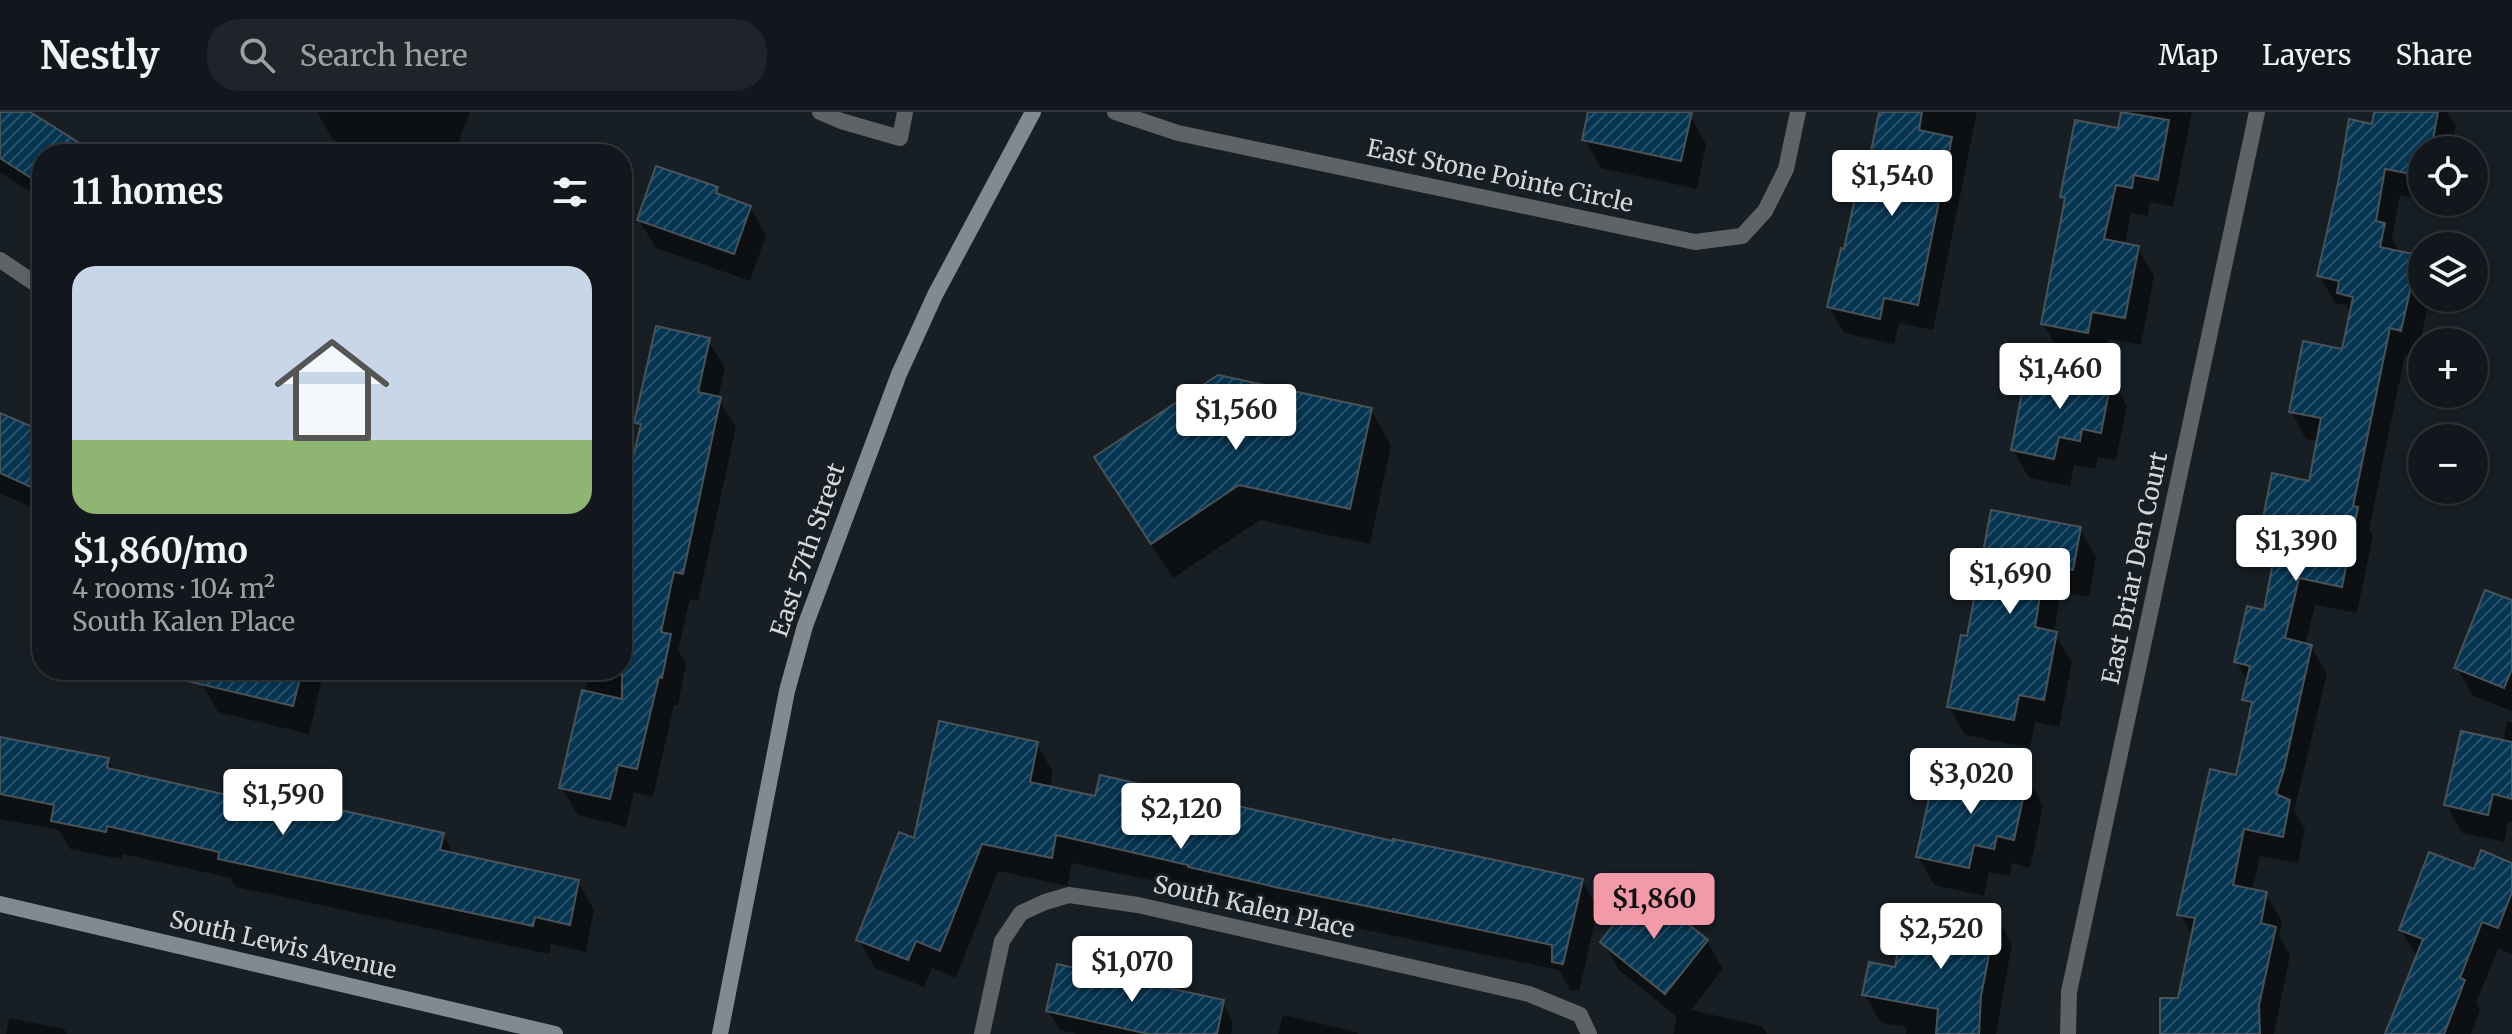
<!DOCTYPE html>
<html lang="en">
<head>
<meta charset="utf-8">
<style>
  :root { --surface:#11171c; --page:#1e2429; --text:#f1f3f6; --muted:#9c9fa3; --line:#30363b; --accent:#f39aa9 }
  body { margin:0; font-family:Merriweather,serif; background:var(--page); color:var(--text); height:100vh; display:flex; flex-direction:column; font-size:30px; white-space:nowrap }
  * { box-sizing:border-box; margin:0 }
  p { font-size:26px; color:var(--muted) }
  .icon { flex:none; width:44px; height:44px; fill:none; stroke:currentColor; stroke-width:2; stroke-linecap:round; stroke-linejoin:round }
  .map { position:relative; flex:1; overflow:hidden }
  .sheet { position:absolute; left:32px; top:32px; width:600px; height:536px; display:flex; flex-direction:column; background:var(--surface); border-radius:32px; box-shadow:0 4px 12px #0003,0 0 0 2px var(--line) }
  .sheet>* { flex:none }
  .fabs { position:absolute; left:2408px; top:24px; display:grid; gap:16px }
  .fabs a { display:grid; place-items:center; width:80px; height:80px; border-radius:50%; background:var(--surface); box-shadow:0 4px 12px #0003,0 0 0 2px var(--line); font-size:40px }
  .price { position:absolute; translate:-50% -68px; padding:0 18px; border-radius:8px; background:#fff; color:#222; font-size:26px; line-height:52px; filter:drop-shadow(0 2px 4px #0008) }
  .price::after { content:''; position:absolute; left:50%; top:48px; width:24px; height:18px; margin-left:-12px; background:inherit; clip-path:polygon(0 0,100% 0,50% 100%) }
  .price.selected { background:var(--accent); color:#111 }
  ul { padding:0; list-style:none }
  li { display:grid; align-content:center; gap:16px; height:424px; padding:0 40px }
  li span { display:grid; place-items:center; height:248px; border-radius:24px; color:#555 }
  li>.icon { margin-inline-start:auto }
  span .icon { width:144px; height:144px; fill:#fffc; stroke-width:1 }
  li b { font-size:34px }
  h2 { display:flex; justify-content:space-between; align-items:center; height:96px; padding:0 40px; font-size:34px }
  header { display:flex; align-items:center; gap:48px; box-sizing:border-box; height:112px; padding:0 40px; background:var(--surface); border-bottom:2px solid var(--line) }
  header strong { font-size:38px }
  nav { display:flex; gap:44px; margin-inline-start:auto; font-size:28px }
  .search { width:560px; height:72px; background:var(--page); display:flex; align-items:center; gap:20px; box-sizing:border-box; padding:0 28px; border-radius:32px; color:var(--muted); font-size:30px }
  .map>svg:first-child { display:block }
  .shadow { fill:#0007 }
  .building { fill:url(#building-hatch); stroke:#495259; stroke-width:2 }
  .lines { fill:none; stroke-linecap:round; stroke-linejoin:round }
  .street { stroke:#5e6366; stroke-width:16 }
  .secondary { stroke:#838a8f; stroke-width:16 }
  .labels { text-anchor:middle; stroke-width:6; stroke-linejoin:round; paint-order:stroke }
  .street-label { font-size:24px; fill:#d2d7db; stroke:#171f25 }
</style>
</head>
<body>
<header>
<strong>Nestly</strong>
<div class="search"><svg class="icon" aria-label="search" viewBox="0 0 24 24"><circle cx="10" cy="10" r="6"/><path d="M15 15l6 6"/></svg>Search here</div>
<nav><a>Map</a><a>Layers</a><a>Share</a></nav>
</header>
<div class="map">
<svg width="2512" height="922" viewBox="0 0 2512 922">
  <defs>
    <pattern id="building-hatch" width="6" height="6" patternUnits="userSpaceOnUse" patternTransform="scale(2)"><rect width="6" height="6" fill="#063552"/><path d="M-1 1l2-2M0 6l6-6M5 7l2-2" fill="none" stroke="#29526a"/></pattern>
  </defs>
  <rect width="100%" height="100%" fill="#171f25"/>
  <g class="shadow">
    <polygon points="0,0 29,0 94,42 42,42 42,88 0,60"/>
    <polygon points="317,0 470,0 454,42 418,30 414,42 385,31 381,42 369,42 333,28"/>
    <polygon points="1591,0 1693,0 1692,7 1706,32 1697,77 1601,56 1585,28"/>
    <polygon points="1880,0 1977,0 1933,218 1899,211 1894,232 1844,221 1829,195 1869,62"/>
    <polygon points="2126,0 2192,0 2173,95 2150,90 2148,104 2131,101 2125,133 2137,136 2154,164 2141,233 2108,227 2104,249 2060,240 2043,212 2066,91 2062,85 2120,19"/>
    <polygon points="2390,0 2447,0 2456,14 2451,38 2422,38 2422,87 2400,83 2392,127 2401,141 2417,145 2422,154 2422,186 2430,186 2416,245 2405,242 2369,418 2373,424 2357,501 2315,493 2305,533 2311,534 2327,562 2294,699 2305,717 2298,751 2260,744 2252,779 2266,782 2282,809 2279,824 2290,844 2274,922 2162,922 2180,887 2193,825 2180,802 2238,665 2252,599 2245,587 2248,570 2236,550 2266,500 2276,445 2262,421 2310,371 2319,329 2306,327 2291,299 2344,239 2351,204 2346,193 2335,191 2319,163 2374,14"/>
    <polygon points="716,77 720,84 750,95 766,123 750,169 656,136 639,108"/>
    <polygon points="708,228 725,256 718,287 736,315 698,489 690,487 678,538 686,552 678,593 674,593 653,685 634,680 626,715 578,703 561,675 590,558 622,558 622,401 641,319 637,310"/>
    <polygon points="2111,266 2127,294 2116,348 2098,345 2095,357 2074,353 2070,374 2029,366 2013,338 2069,275"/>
    <polygon points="1371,298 1391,333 1370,432 1260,408 1173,466 1117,381 1097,346"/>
    <polygon points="0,303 42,321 42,400 0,381"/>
    <polygon points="2080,417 2096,445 2089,485 2060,480 2054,521 2072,550 2059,615 2035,610 2030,636 1965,623 1949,595 1969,526"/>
    <polygon points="2512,490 2512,599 2473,584 2457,556"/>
    <polygon points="205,558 324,558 309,622 218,600 202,572"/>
    <polygon points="2507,609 2512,610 2512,711 2508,710 2504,730 2462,721 2446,692 2503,630"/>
    <polygon points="0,627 108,648 115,660 321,706 443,723 454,743 578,770 594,798 586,840 551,832 549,842 236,775 231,766 123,742 121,747 70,737 59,718 0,707"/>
    <polygon points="1037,632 1053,660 1050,676 1097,686 1394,731 1582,769 1598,797 1579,879 1570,878 1559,858 1293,803 1206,783 1205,780 1072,751 1067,774 998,759 956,866 932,856 924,875 875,856 859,828 916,728"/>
    <polygon points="2027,665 2043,694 2030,756 2012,751 2010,764 1989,760 1984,784 1934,773 1918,744 1981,676"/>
    <polygon points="2512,753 2512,842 2498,837 2476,891 2480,898 2471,922 2387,922 2418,846 2401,818 2475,760"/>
    <polygon points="1996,804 2012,832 1996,922 1906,922 1906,915 1881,911 1864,882 1896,857 1944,827"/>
    <polygon points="1707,829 1723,857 1691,898 1762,914 1767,922 1673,922 1677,905 1619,858 1603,830"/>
    <polygon points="1222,890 1233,910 1231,922 1077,922 1060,918 1048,899"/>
    <polygon points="1283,903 1357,920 1358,922 1278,922"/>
    <polygon points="9,906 64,917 67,922 6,922"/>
  </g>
  <g class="building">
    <polygon points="0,0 30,0 97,42 42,42 42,73 0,46"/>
    <polygon points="1588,0 1692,0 1681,49 1582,28"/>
    <polygon points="1879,0 1922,0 1919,18 1952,25 1918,193 1884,186 1880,207 1827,195 1841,136 1844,137 1861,58 1867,59"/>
    <polygon points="2121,0 2169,8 2158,68 2134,63 2132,76 2116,73 2104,127 2139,134 2125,206 2092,200 2088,221 2041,212 2065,86 2060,85 2075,8 2118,16"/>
    <polygon points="2374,0 2438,0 2431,38 2422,38 2422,64 2385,57 2376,109 2385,111 2380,135 2418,143 2401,219 2390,216 2353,394 2358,395 2342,475 2299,466 2285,526 2312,533 2284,657 2276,682 2290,688 2283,725 2244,717 2233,773 2267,780 2261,811 2276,815 2259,893 2260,922 2160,922 2160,886 2178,886 2195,806 2177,803 2210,657 2236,663 2252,590 2242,588 2250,554 2234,550 2247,494 2264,498 2278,424 2260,421 2272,361 2309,369 2321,306 2289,300 2303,229 2342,237 2353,185 2337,181 2339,169 2317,164 2338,71 2349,7 2372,12"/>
    <polygon points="656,54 718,75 716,81 751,94 734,142 637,108"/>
    <polygon points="656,214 710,226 698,280 721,285 683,462 674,460 661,520 671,522 662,566 659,565 637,657 618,653 610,687 559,676 582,578 622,587 622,392 641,312 634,311"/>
    <polygon points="2071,256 2112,264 2101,321 2082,317 2080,329 2059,325 2054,347 2011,338 2025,265 2067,273"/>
    <polygon points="1218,263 1372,296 1350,397 1239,373 1151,432 1094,345"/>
    <polygon points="0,301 42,319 42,380 0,361"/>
    <polygon points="1991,398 2081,415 2073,458 2045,453 2035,515 2057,520 2044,588 2019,583 2014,608 1947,595 1961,523 1967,524"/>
    <polygon points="2485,478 2512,488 2512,557 2504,576 2454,556"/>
    <polygon points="188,558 302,558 293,594 187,569"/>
    <polygon points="939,609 1038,630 1030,670 1095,684 1100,663 1393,729 1393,727 1467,742 1583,767 1563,852 1552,850 1552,833 1275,775 1188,755 1188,753 1056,723 1052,746 982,732 940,839 916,829 908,848 856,828 899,720 914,726"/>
    <polygon points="2461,619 2512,630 2512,687 2493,682 2488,703 2444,693"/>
    <polygon points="0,625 109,646 107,656 320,704 322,694 444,721 440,738 579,768 570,813 535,805 533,814 218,747 219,740 107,714 106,720 51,709 54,693 0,682"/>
    <polygon points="1984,653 2028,664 2014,728 1997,724 1994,737 1974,733 1969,756 1916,745 1934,664 1979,674"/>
    <polygon points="2481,738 2512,751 2512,780 2498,816 2482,810 2460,866 2465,868 2444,922 2385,922 2423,827 2399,818 2429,740 2474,757"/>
    <polygon points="1643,776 1708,828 1665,882 1600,830"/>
    <polygon points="1949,793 1997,802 1981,884 1979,922 1936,922 1938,897 1862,883 1869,850 1895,855 1902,817 1943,825"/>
    <polygon points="1057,852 1224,888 1217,922 1148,922 1046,899"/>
  </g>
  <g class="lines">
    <g class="street">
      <polyline points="820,0 841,9 900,26 905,0"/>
      <polyline points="1115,0 1178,21 1695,130 1742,124 1765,99 1786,57 1798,0"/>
      <polyline points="0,148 42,176"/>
      <polyline points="982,922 1002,829 1021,801 1045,790 1069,783 1138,793 1529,882 1580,903 1589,922"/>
      <polyline points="2068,922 2069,880 2257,0"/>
    </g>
    <g class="secondary">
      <polyline points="0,792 555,922"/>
      <polyline points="720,922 787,579 805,514 899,262 935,183 1033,0"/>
    </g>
  </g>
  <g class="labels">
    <g class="street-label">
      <text transform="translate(1500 64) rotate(12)" y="8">East Stone Pointe Circle</text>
      <text transform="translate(808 438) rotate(-71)" y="8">East 57th Street</text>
      <text transform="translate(2135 456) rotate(-78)" y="8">East Briar Den Court</text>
      <text transform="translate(1254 795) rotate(13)" y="8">South Kalen Place</text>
      <text transform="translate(283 833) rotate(13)" y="8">South Lewis Avenue</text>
    </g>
  </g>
</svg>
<div class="fabs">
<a><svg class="icon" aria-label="locate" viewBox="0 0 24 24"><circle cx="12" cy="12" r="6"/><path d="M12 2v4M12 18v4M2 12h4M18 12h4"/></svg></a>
<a><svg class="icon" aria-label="layers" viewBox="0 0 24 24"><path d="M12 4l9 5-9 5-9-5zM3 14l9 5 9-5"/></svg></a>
<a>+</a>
<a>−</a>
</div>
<b class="price" style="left:1892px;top:106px">$1,540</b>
<b class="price" style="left:2060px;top:299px">$1,460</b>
<b class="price" style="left:1236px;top:340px">$1,560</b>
<b class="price" style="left:2296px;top:471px">$1,390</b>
<b class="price" style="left:2010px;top:504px">$1,690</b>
<b class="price" style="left:1971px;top:704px">$3,020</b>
<b class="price" style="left:283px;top:725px">$1,590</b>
<b class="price" style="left:1181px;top:739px">$2,120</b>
<b class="price selected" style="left:1654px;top:829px">$1,860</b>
<b class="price" style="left:1941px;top:859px">$2,520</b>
<b class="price" style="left:1132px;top:892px">$1,070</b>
<section class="sheet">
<h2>11 homes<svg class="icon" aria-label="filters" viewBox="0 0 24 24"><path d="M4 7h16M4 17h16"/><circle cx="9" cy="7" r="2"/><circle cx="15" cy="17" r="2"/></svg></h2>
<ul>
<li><span style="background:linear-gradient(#c9d6e8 70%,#8fb573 0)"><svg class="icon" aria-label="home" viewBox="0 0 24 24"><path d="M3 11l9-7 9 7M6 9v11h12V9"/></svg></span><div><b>$1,860/mo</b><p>4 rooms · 104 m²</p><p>South Kalen Place</p></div></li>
</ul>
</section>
</div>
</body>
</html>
